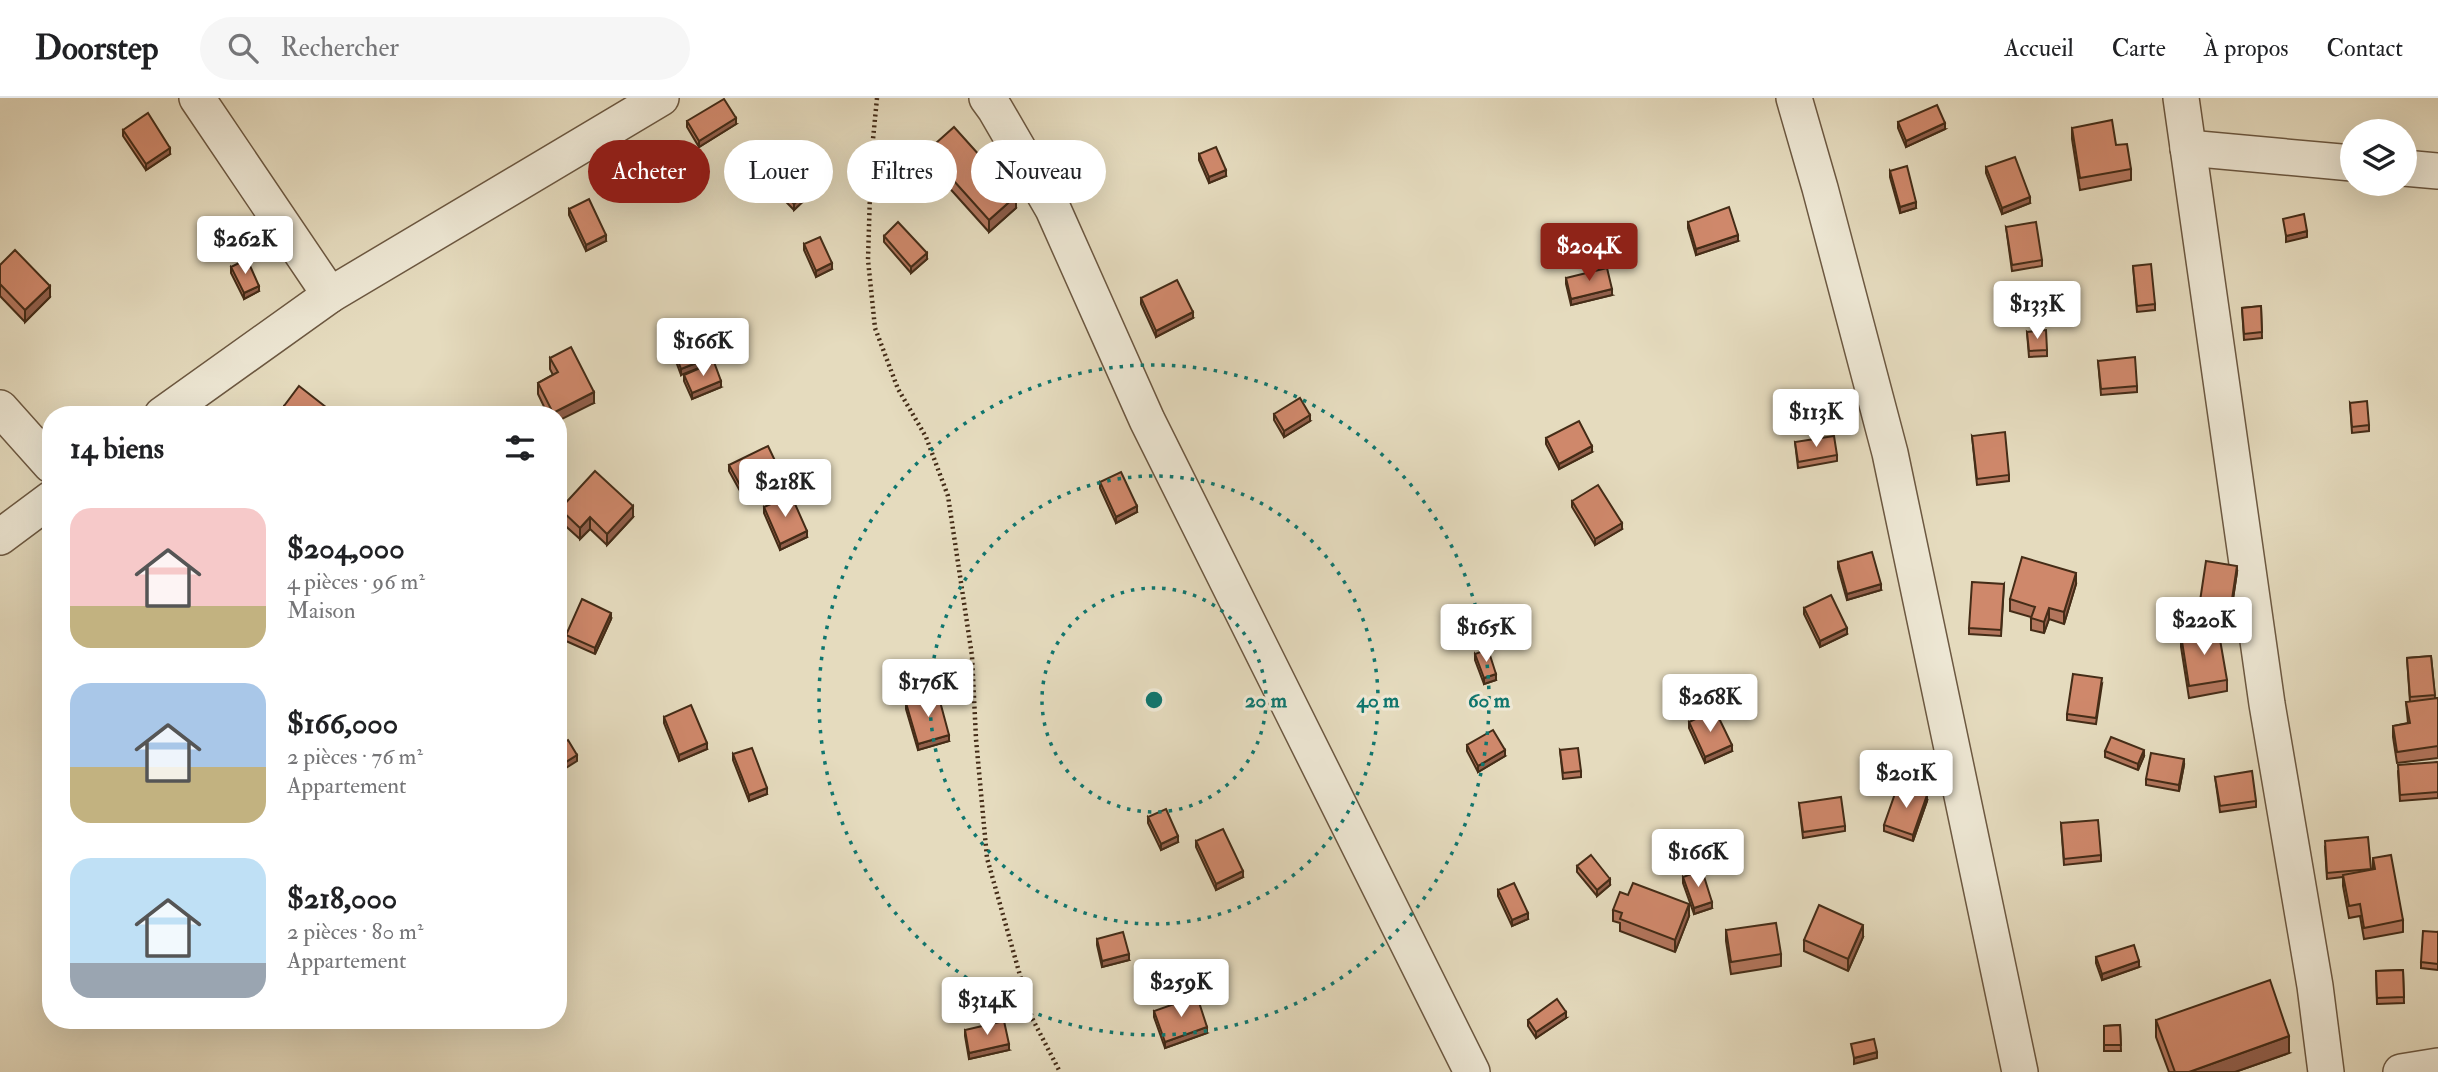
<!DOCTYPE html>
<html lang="fr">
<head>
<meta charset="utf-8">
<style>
  :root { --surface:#fff; --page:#f6f6f6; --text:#202124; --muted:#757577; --line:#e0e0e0; --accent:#8f2418 }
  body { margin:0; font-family:"IM FELL Double Pica",serif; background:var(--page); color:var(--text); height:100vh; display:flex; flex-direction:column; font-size:26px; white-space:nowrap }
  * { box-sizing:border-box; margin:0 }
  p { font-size:23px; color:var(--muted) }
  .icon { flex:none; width:38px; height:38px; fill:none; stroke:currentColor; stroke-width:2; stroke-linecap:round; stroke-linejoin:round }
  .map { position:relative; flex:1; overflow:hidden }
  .details { position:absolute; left:42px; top:308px; width:525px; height:623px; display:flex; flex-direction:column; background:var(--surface); border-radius:28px; box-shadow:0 7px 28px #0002 }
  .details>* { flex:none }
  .top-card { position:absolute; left:588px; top:42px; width:665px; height:63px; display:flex; gap:14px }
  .buttons { position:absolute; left:2340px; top:21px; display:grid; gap:14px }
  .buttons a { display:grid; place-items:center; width:77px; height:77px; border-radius:50%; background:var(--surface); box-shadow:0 7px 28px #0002; font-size:35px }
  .price { position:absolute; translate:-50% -60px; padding:0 16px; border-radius:7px; background:#fff; color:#222; font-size:23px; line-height:46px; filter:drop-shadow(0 2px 4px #0008) }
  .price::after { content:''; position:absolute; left:50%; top:42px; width:21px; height:16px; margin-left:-10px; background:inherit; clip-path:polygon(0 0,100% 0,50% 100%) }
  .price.active { background:var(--accent); color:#fff }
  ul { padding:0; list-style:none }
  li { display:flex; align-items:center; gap:21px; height:175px; padding:0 28px }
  li span { display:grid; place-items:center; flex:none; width:196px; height:140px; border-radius:21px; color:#555 }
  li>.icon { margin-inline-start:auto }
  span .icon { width:84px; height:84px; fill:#fffc; stroke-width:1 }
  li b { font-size:30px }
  h2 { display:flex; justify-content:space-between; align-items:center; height:84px; padding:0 28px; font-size:30px }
  .chip { padding:0 24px; border-radius:32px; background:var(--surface); box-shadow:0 7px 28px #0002; font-size:24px; line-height:63px }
  .chip.active { background:var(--accent); color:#fff }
  header { display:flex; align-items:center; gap:42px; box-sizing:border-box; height:98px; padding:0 35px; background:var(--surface); border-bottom:2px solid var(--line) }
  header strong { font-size:33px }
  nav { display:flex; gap:38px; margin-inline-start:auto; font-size:24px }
  .search { width:490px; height:63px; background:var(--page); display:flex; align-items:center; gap:18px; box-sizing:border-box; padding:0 24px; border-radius:38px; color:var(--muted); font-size:26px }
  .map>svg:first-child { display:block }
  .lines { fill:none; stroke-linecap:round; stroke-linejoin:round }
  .street-casing { stroke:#6c5841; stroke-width:38 }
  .path { stroke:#442c17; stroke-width:4.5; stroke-dasharray:2 3.5; stroke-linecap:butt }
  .street { stroke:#eee8d5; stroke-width:35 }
  .wall { fill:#b2755c; stroke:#442c17; stroke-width:2 }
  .shaded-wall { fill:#915f4b; stroke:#442c17; stroke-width:2 }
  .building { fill:#cf886b; stroke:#442c17; stroke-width:2 }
  .ring { fill:none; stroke:#0f766e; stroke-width:3.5; stroke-dasharray:3.5 7 }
  .centre { fill:#0f766e; stroke:#eee8d5; stroke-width:3.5 }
  .ring-label { font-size:21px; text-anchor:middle; font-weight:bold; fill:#0f766e; stroke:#eee8d5; stroke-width:6; stroke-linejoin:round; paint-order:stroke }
</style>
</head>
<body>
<header>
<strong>Doorstep</strong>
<div class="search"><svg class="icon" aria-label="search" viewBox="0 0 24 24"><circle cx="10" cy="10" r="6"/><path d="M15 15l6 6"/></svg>Rechercher</div>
<nav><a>Accueil</a><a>Carte</a><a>À propos</a><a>Contact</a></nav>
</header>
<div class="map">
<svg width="2438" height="974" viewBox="0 0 2438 974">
  <rect width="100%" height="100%" fill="#e5dbbe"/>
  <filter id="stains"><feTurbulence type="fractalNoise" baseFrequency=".00286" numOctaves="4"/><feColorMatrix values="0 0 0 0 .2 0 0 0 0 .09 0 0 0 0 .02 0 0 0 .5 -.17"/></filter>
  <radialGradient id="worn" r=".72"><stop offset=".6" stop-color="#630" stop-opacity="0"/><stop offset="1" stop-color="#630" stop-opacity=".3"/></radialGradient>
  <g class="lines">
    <g class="street-casing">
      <g id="street">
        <polyline points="197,0 330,197"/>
        <polyline points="987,0 995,11 1053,111 1147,322 1472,974"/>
        <polyline points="1794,0 1820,90 1890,355 2020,974"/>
        <polyline points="2181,0 2267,606 2315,888 2326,974"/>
        <polyline points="2188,50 2352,65"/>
        <polyline points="2404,70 2438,73"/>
        <polyline points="0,310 51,367"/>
        <polyline points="162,317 330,197 661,0"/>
        <polyline points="0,439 51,401"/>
        <polyline points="2401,974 2438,968"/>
      </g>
    </g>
    <polyline class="path" points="877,0 871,62 868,162 875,230 898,291 926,339 948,398 972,558 976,641 987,760 1032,920 1060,974"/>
    <use href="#street" class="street"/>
  </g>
  <g class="wall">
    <polygon points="687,23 736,26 699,49 687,29"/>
    <polygon points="1898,24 1945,31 1906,49 1898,30"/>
    <polygon points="2072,30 2116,47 2131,71 2131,82 2080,92 2072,41"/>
    <polygon points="123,32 170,56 146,72 123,38"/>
    <polygon points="927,53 1016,110 989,134 927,65"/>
    <polygon points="1199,56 1226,78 1209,85 1199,62"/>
    <polygon points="1986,69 2030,105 2002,116 1986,75"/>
    <polygon points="1890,73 1916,110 1900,115 1890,79"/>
    <polygon points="763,74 814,93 794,112 763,80"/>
    <polygon points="569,111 606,143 586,153 569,117"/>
    <polygon points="1688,124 1738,143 1696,157 1688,130"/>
    <polygon points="2006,129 2042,162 2042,168 2012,173"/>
    <polygon points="884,138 927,161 911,175 884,144"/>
    <polygon points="804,146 832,171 816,179 804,152"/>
    <polygon points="0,167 50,199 25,224 0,198"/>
    <polygon points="2133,168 2155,206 2155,212 2137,214"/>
    <polygon points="231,169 259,193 244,201 231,175"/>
    <polygon points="1566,180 1612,197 1571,207 1566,186"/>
    <polygon points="1141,200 1193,220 1156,239 1141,206"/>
    <polygon points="2261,208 2262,240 2244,242 2242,210"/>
    <polygon points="2027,234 2047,252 2047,258 2029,259"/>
    <polygon points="702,241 681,277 674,258 674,252"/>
    <polygon points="550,260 594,305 558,317 548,317 538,296 538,285 553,277 550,271"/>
    <polygon points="2098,263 2137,288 2137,294 2101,297"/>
    <polygon points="684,277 721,289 692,301 684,283"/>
    <polygon points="2350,305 2369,327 2369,333 2352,335"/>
    <polygon points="284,308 336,317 287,317 284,314"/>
    <polygon points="1274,316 1310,323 1284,339 1274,322"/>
    <polygon points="1972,338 2009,377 2009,383 1977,387"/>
    <polygon points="1546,340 1592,354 1559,371 1546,346"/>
    <polygon points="1795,344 1837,357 1837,363 1798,370"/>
    <polygon points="729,367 778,374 740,393 729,373"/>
    <polygon points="1100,384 1137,414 1116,425 1100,390"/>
    <polygon points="1572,403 1622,431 1595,447 1572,409"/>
    <polygon points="764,409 807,439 780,452 764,415"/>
    <polygon points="560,411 633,419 607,447 590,431 580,441 560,423"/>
    <polygon points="1838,464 1881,492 1847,502 1838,470"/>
    <polygon points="2237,474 2231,514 2200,509 2200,503"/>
    <polygon points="2004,486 2001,538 1969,536 1969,530"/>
    <polygon points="2076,486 2064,526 2049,521 2044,535 2031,532 2031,519 2010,513 2010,501"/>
    <polygon points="1804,510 1847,536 1820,549 1804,516"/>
    <polygon points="611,521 595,556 566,543 566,537"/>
    <polygon points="2181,537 2227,582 2227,593 2189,600 2181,549"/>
    <polygon points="1475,556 1496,582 1484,586 1475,562"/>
    <polygon points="2431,558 2435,600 2438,600 2438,660 2397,665 2393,639 2393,628 2408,625 2406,604 2410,604 2407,560"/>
    <polygon points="2102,586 2096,626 2067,622 2067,616"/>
    <polygon points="906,605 949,643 918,652 906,611"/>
    <polygon points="664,619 707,651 679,663 664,625"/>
    <polygon points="1689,624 1732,653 1705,665 1689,630"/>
    <polygon points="1467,647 1505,658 1478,674 1467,653"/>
    <polygon points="1560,652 1581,673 1581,679 1563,681"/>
    <polygon points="2105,653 2144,658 2138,672 2105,659"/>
    <polygon points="733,656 767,696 749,703 733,662"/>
    <polygon points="2438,664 2438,700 2400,703 2398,673"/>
    <polygon points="2184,667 2179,693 2146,687 2146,681"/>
    <polygon points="2215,679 2256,703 2256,709 2220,714"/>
    <polygon points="1927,703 1913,743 1884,733 1884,727"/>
    <polygon points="1799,705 1845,728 1845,733 1803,740"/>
    <polygon points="1148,719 1178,744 1161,752 1148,725"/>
    <polygon points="2061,725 2101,757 2101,763 2064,767"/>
    <polygon points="1196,743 1243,779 1216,792 1196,749"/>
    <polygon points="2325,749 2371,771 2373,771 2373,760 2403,822 2403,834 2364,841 2360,818 2349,820 2343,788 2343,779 2327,781"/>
    <polygon points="1577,768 1610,787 1597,798 1577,774"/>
    <polygon points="1683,779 1712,810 1694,816 1683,785"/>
    <polygon points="1498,792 1528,821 1512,828 1498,798"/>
    <polygon points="1613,812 1689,818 1675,854 1620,833 1620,825 1613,823"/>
    <polygon points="1726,832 1781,856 1781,868 1731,876 1726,843"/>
    <polygon points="2438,834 2438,872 2421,870 2421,864"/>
    <polygon points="1863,839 1848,873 1804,853 1804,842"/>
    <polygon points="1097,841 1129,862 1102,869 1097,847"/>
    <polygon points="2096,859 2139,869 2102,882 2096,865"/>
    <polygon points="2403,872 2404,905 2377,906 2376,873"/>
    <polygon points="1154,913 1207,935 1165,950 1154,919"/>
    <polygon points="1566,920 1536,940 1528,928 1528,922"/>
    <polygon points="2156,922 2289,955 2235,974 2169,974 2156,939"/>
    <polygon points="2120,927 2121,953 2104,953 2104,928"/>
    <polygon points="965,932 1009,952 969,961 965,938"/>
  </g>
  <g class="shaded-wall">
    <polygon points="736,20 736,26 699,49 699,43"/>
    <polygon points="1945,25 1945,31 1906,49 1906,43"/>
    <polygon points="170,50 170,56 146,72 146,66"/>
    <polygon points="1226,72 1226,78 1209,85 1209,79"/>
    <polygon points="814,87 814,93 794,112 794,106"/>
    <polygon points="1016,98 1016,110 989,134 989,122"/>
    <polygon points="2030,99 2030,105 2002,116 2002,110"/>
    <polygon points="1916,104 1916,110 1900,115 1900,109"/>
    <polygon points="2307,133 2307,139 2286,144 2286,138"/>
    <polygon points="606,137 606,143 586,153 586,147"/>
    <polygon points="1738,137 1738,143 1696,157 1696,151"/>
    <polygon points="927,155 927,161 911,175 911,169"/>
    <polygon points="832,165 832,171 816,179 816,173"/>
    <polygon points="50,188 50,199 25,224 25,212"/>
    <polygon points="259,188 259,193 244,201 244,195"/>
    <polygon points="1612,191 1612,197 1571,207 1571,201"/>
    <polygon points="1193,214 1193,220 1156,239 1156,233"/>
    <polygon points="709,260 709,266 681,277 681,271"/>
    <polygon points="721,283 721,289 692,301 692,295"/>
    <polygon points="594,294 594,305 558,323 558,317 553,317 553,315"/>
    <polygon points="1310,317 1310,323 1284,339 1284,333"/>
    <polygon points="1592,348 1592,354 1559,371 1559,366"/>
    <polygon points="778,369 778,374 740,393 740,387"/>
    <polygon points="633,408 633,419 607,447 607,436"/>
    <polygon points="1137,408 1137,414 1116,425 1116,419"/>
    <polygon points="590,419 590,431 580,441 580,430"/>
    <polygon points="1622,425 1622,431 1595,447 1595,441"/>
    <polygon points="807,433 807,439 780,452 780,446"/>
    <polygon points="2237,468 2237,474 2231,514 2231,508"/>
    <polygon points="2076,475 2076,486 2064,526 2064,514"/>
    <polygon points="1881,486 1881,492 1847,502 1847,496"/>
    <polygon points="2049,510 2049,521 2044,535 2044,524"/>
    <polygon points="611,515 611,521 595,556 595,550"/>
    <polygon points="1847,530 1847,536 1820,549 1820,543"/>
    <polygon points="1496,576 1496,582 1484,586 1484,580"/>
    <polygon points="949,637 949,643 918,652 918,646"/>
    <polygon points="707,645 707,651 679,663 679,657"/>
    <polygon points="1732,647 1732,653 1705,665 1705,659"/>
    <polygon points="1505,652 1505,658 1478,674 1478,668"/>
    <polygon points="2144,652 2144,658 2138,672 2138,666"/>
    <polygon points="577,657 577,663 558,675 558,669"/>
    <polygon points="2184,661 2184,667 2179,693 2179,687"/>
    <polygon points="767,690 767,696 749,703 749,697"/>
    <polygon points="1927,697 1927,703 1913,743 1913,737"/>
    <polygon points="1178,738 1178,744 1161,752 1161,746"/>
    <polygon points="1243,773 1243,779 1216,792 1216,786"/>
    <polygon points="1610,781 1610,787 1597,798 1597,792"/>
    <polygon points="1712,804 1712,810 1694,816 1694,810"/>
    <polygon points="1689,806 1689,818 1675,854 1675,842"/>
    <polygon points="1528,815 1528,821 1512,828 1512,822"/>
    <polygon points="1863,827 1863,839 1848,873 1848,861"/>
    <polygon points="1129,856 1129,862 1102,869 1102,863"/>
    <polygon points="2139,863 2139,869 2102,882 2102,876"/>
    <polygon points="1566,914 1566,920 1536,940 1536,934"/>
    <polygon points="1207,929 1207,935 1165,950 1165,944"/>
    <polygon points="2289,938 2289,955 2235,974 2189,974"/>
    <polygon points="1009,946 1009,952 969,961 969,955"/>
    <polygon points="1877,954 1877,960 1854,966 1854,960"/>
  </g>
  <g class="building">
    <polygon points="724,1 736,20 699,43 687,23"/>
    <polygon points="1937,7 1945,25 1906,43 1898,24"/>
    <polygon points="148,15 170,50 146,66 123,32"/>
    <polygon points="2112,22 2116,47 2127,46 2131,71 2080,80 2072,30"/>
    <polygon points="954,29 1016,98 989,122 927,53"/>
    <polygon points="1216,49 1226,72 1209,79 1199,56"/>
    <polygon points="784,54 814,87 794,106 763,74"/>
    <polygon points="2015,59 2030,99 2002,110 1986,69"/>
    <polygon points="1907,68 1916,104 1900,109 1890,73"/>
    <polygon points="589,101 606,137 586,147 569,111"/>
    <polygon points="1729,109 1738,137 1696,151 1688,124"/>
    <polygon points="2304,116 2307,133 2286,138 2283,121"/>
    <polygon points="898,124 927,155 911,169 884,138"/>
    <polygon points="2036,124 2042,162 2012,167 2006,129"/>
    <polygon points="820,139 832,165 816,173 804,146"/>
    <polygon points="15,152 50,188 25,212 0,186 0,167"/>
    <polygon points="247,161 259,188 244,195 231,169"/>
    <polygon points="2151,166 2155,206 2137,208 2133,168"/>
    <polygon points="1607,170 1612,191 1571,201 1566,180"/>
    <polygon points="1177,182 1193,214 1156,233 1141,200"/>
    <polygon points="2261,208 2262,234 2244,236 2242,210"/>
    <polygon points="2046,232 2047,252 2029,253 2027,234"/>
    <polygon points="702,241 709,260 681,271 674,252"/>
    <polygon points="571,249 594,294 553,315 538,285 558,274 550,260"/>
    <polygon points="2135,259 2137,288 2101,291 2098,263"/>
    <polygon points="714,264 721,283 692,295 684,277"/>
    <polygon points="299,288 336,317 295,317 284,308"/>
    <polygon points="1300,300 1310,317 1284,333 1274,316"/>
    <polygon points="2367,303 2369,327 2352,329 2350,305"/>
    <polygon points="1579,323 1592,348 1559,366 1546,340"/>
    <polygon points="2005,334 2009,377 1977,381 1972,338"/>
    <polygon points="1834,338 1837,357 1798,364 1795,344"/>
    <polygon points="768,348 778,369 740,387 729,367"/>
    <polygon points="595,373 633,408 607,436 590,419 580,430 560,411"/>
    <polygon points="1121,374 1137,408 1116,419 1100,384"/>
    <polygon points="1598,387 1622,425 1595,441 1572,403"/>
    <polygon points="791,397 807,433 780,446 764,409"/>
    <polygon points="1872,454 1881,486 1847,496 1838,464"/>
    <polygon points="2022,459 2076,475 2064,514 2049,510 2044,524 2031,520 2035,509 2010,501"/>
    <polygon points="2206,463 2237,468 2231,508 2200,503"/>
    <polygon points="1972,484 2004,486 2001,532 1969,530"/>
    <polygon points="1831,497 1847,530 1820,543 1804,510"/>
    <polygon points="582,501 611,515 595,550 566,537"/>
    <polygon points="2218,530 2227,582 2189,588 2181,537"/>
    <polygon points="1488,551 1496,576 1484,580 1475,556"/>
    <polygon points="2431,558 2435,597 2410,599 2407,560"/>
    <polygon points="2073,576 2102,580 2096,620 2067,616"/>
    <polygon points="938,596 949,637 918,646 906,605"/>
    <polygon points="2438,600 2438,648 2397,654 2393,628 2410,625 2406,604"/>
    <polygon points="691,607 707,645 679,657 664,619"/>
    <polygon points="1715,612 1732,647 1705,659 1689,624"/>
    <polygon points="1493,632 1505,652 1478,668 1467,647"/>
    <polygon points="2111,639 2144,652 2138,666 2105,653"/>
    <polygon points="568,642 577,657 558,669 558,648"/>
    <polygon points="752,650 767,690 749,697 733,656"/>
    <polygon points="1578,650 1581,673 1563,675 1560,652"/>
    <polygon points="2151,655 2184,661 2179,687 2146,681"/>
    <polygon points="2438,664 2438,694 2400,697 2398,667"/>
    <polygon points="2252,673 2256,703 2220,708 2215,679"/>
    <polygon points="1898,687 1927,697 1913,737 1884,727"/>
    <polygon points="1841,699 1845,728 1803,734 1799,705"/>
    <polygon points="1166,711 1178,738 1161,746 1148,719"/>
    <polygon points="2098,722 2101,757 2064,761 2061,725"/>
    <polygon points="1223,731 1243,773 1216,786 1196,743"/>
    <polygon points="2368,739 2371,771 2327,775 2325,743"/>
    <polygon points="1591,757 1610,781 1597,792 1577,768"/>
    <polygon points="2391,757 2403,822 2364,830 2360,806 2349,808 2343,777 2375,771 2373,760"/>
    <polygon points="1702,772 1712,804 1694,810 1683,779"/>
    <polygon points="1514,785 1528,815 1512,822 1498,792"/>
    <polygon points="1633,785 1689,806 1675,842 1620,821 1622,815 1613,812 1620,794 1628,797"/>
    <polygon points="1819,807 1863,827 1848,861 1804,842"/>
    <polygon points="1776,825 1781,856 1731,864 1726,832"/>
    <polygon points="2423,833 2438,834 2438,866 2421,864"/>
    <polygon points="1123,834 1129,856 1102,863 1097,841"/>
    <polygon points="2134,847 2139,863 2102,876 2096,859"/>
    <polygon points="2403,872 2404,899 2377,900 2376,873"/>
    <polygon points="2270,882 2289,938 2189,974 2175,974 2156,922"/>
    <polygon points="1197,898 1207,929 1165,944 1154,913"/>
    <polygon points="1557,901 1566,914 1536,934 1528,922"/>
    <polygon points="1004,923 1009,946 969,955 965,932"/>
    <polygon points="2120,927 2121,947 2104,947 2104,928"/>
    <polygon points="1874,941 1877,954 1854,960 1851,946"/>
  </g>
  <g class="ring">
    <circle cx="1154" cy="602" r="112"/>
    <circle cx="1154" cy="602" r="224"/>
    <circle cx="1154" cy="602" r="335"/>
  </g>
  <circle cx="1154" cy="602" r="10" class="centre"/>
  <g class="ring-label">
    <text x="1266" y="609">20 m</text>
    <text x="1378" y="609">40 m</text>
    <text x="1489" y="609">60 m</text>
  </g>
  <rect width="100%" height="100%" filter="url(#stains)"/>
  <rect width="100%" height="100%" fill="url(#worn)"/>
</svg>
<div class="buttons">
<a><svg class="icon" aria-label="layers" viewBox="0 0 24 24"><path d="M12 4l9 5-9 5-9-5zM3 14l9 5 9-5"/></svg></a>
</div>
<b class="price" style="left:245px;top:178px">$262K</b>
<b class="price active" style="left:1589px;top:185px">$204K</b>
<b class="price" style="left:2037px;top:243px">$133K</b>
<b class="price" style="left:703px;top:280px">$166K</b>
<b class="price" style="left:1816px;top:351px">$113K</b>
<b class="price" style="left:785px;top:421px">$218K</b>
<b class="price" style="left:2204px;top:559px">$220K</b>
<b class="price" style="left:1486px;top:566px">$165K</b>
<b class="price" style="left:928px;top:621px">$176K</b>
<b class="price" style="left:1710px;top:636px">$268K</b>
<b class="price" style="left:1906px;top:712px">$201K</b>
<b class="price" style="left:1698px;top:791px">$166K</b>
<b class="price" style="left:1181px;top:921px">$259K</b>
<b class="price" style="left:987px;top:939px">$314K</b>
<div class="top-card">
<a class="chip active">Acheter</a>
<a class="chip">Louer</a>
<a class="chip">Filtres</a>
<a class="chip">Nouveau</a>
</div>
<section class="details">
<h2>14 biens<svg class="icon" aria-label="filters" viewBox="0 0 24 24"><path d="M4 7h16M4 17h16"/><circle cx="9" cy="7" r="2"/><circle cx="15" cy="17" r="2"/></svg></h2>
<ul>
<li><span style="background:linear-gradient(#f6c9c9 70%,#c2b280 0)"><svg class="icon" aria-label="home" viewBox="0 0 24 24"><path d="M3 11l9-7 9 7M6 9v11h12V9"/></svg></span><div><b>$204,000</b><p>4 pièces · 96 m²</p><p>Maison</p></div></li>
<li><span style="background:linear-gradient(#a9c7e8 60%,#c2b280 0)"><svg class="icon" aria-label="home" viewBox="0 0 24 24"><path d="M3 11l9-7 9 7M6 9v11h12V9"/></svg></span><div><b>$166,000</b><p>2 pièces · 76 m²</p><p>Appartement</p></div></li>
<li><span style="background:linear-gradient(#bfe0f5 75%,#9aa5b1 0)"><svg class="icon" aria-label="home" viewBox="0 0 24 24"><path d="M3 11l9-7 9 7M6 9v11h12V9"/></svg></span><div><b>$218,000</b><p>2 pièces · 80 m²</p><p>Appartement</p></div></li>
</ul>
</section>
</div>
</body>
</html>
